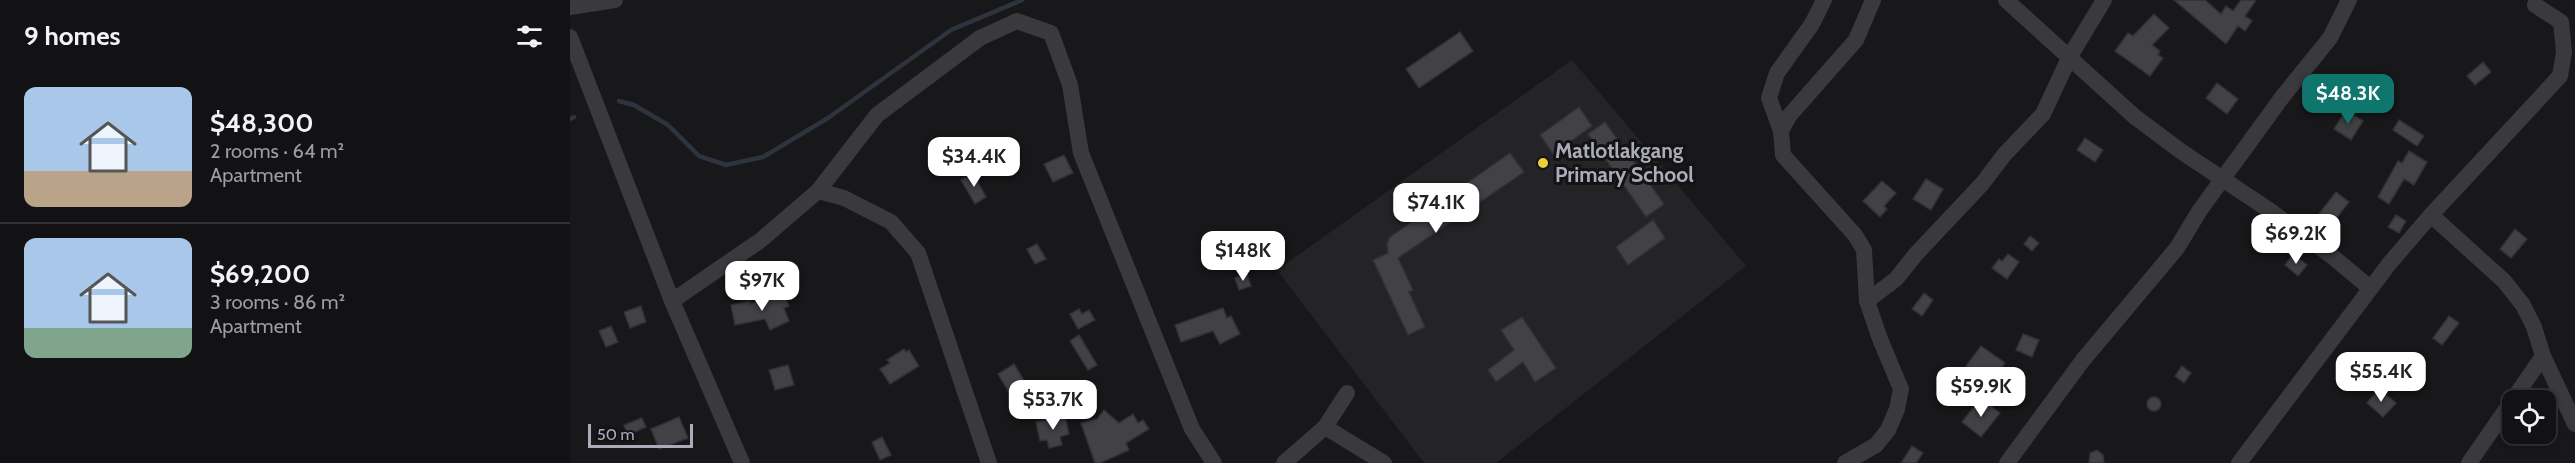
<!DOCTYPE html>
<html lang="en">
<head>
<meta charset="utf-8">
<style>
  :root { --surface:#121113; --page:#1b1a1c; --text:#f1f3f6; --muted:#9c9da0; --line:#313133; --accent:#0f766e }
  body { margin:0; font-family:Cabin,sans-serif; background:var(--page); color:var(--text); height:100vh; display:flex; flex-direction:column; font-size:22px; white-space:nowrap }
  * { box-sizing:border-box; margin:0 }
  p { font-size:20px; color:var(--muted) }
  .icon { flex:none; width:33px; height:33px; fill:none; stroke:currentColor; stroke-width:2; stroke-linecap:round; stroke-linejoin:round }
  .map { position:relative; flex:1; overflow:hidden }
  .sheet { display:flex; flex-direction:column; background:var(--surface); width:570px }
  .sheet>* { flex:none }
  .buttons { position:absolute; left:1932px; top:390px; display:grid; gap:12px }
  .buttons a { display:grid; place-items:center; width:54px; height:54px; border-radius:12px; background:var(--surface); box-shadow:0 3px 9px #0003,0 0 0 2px var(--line); font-size:30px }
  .scale { position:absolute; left:18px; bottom:15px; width:105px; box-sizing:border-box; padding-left:6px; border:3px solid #aaacb9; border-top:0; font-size:16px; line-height:21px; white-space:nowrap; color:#aaacb9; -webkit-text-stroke:4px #131214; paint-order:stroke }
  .price { position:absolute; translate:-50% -51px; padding:0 14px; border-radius:12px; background:#fff; color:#222; font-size:20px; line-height:39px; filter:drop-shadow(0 2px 3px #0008) }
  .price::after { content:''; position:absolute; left:50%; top:36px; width:18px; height:14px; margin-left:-9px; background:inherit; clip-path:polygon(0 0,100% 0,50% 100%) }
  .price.selected { background:var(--accent); color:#fff }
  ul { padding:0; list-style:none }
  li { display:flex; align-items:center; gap:18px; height:150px; padding:0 24px }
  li+li { border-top:2px solid var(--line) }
  li span { display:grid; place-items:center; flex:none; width:168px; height:120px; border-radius:12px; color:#555 }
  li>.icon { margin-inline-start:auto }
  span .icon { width:72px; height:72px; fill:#fffc; stroke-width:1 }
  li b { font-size:26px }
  h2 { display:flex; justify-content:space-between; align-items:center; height:72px; padding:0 24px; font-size:26px }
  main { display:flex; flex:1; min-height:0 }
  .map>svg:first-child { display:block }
  .built { fill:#242326 }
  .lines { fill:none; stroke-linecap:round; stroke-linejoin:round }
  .stream { stroke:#2e343d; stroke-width:4.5 }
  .building { fill:#424146; stroke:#323135; stroke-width:1.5 }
  .minor { stroke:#39393e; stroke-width:16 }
  .poi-dot { fill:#edcf3c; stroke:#131214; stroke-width:2 }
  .labels { text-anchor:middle; stroke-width:6; stroke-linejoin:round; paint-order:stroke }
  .poi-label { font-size:21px; font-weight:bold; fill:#aaacb9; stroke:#131214; text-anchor:start }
</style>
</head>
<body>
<main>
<section class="sheet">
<h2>9 homes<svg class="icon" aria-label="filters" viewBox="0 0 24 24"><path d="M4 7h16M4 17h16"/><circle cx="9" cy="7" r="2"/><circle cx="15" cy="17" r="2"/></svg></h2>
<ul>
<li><span style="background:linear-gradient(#a9c7e8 70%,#b9a48a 0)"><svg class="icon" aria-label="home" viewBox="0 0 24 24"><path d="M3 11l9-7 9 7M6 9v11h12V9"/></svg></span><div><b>$48,300</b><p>2 rooms · 64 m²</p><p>Apartment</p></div></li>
<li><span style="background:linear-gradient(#a9c7e8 75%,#7fa58c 0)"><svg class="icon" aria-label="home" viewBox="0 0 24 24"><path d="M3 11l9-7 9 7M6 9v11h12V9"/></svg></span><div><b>$69,200</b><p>3 rooms · 86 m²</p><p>Apartment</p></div></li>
</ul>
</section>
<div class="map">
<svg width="2005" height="463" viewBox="0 0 2005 463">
  <rect width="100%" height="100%" fill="#181719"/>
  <polygon class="built" points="1002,60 1176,266 926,463 854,463 707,270"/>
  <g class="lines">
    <g class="stream">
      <polyline points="49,101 64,105 98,125 129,156 156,165 193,157 258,118 381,30 452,0"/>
      <polyline points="0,119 4,117"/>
    </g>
  </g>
  <g class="building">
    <polygon points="1604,0 1635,0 1651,14 1656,6 1663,11 1671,0 1686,0 1675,16 1682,21 1675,31 1668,26 1656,44"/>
    <polygon points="1584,14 1599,28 1582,45 1590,51 1588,55 1593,58 1580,76 1545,51 1558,33 1563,36"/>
    <polygon points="890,32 903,51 849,88 836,69"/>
    <polygon points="1913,62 1921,72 1905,85 1897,76"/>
    <polygon points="1800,80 1823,94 1817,104 1795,90"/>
    <polygon points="1647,83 1668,99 1657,114 1636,98"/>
    <polygon points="1009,107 1022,126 983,154 970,135"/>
    <polygon points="1776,110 1793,121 1781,140 1764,129"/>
    <polygon points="1829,120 1854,136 1847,146 1823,130"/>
    <polygon points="1035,122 1094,204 1076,217 1018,134"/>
    <polygon points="1515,138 1533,150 1525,162 1507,150"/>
    <polygon points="1839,151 1857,162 1844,185 1834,179 1819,204 1808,197 1828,161 1832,163"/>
    <polygon points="940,153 954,172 828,258 843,290 839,292 855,327 838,335 803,260 818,253 817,244 820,237"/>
    <polygon points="494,155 503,173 483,182 474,164"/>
    <polygon points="403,173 416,197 405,204 391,180"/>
    <polygon points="1356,179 1373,189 1361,210 1343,199"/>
    <polygon points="1312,181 1326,193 1314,206 1317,209 1310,217 1293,201"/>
    <polygon points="1766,192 1779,202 1758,229 1745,219"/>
    <polygon points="1826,215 1836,221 1829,233 1818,227"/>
    <polygon points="1083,220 1095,238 1058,265 1046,247"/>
    <polygon points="1945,229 1957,239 1941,258 1930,249"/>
    <polygon points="1460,236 1469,243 1462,251 1454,244"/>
    <polygon points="467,244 476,259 465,264 457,249"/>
    <polygon points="1438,254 1449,262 1437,279 1422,268 1429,259 1432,261"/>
    <polygon points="1723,254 1737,265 1728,276 1715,265"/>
    <polygon points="677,274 681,286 669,290 665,278"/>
    <polygon points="1354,293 1363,300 1352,316 1342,309"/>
    <polygon points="204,295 206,298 214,295 219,306 214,308 219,321 200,330 195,319 165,325 161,305 180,301 180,304"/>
    <polygon points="71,306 76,322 60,328 54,312"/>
    <polygon points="653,308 657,318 661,316 670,334 650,344 643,331 611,342 605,325"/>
    <polygon points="509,309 512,314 519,310 525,320 508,329 500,314"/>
    <polygon points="1879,316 1889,323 1872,345 1863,338"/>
    <polygon points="952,317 986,368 965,382 953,362 926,382 918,370 944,350 931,330"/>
    <polygon points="41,326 48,342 36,347 29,331"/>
    <polygon points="1453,334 1469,340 1462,357 1446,350"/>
    <polygon points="509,335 527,365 518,370 500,341"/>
    <polygon points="1411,346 1435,363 1420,384 1396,366"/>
    <polygon points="334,349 336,352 339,350 349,366 320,384 310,369 320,363 317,360"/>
    <polygon points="444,364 458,387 442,397 428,374"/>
    <polygon points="218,365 224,385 205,390 199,370"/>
    <polygon points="1612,366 1621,373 1614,383 1605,376"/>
    <polygon points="1809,389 1826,403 1813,417 1797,403"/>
    <circle cx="1584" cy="404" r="7"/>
    <polygon points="1411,398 1430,413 1411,437 1392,422"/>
    <polygon points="534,410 549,423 563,414 568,423 573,420 579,429 556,443 559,450 530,463 525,463 511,423 527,419"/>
    <polygon points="495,416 499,434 490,437 492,445 479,448 477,440 470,441 466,422"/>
    <polygon points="109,417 118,438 89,449 81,429"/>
    <polygon points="72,418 76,427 58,435 54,425"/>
    <polygon points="312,437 321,455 310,460 302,442"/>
    <polygon points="1342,446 1353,453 1346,463 1331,463"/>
    <polygon points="1527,450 1533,455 1534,463 1519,463 1520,453"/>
  </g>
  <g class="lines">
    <g class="minor">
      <polyline points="1436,0 1565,117 1612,152 1699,210 1763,257 1800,288"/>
      <polyline points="0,7 45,0"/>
      <polyline points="0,37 102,301 172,463"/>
      <polyline points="1211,131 1199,98 1207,73 1242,24 1254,0"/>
      <polyline points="248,191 274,198 321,222 348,253 419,463"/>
      <polyline points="1861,215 1934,281 1953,305 1964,327 1973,356 2005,424"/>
      <polyline points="102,301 191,240 248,191 307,115 410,38 447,21 481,33 500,85 511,153 622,429 644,463"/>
      <polyline points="1297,301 1326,279 1346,254 1412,184 1434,155 1473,114 1500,56 1534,0"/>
      <polyline points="755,427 814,463"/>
      <polyline points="714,463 755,427 777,393"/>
      <polyline points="1275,463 1306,445 1318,430 1327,409 1331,389 1310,339 1297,301 1294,250 1285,235 1213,155 1211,131 1219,116 1286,40 1303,0"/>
      <polyline points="1437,463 1513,360 1607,248 1630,210 1713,96 1760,38 1779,0"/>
      <polyline points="1669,463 1819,264 1861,215 1990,76 1994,52 1991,22 1965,5"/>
      <polyline points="1899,463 1973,356"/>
    </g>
  </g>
  <circle class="poi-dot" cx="973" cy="163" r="6"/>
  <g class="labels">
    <g class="poi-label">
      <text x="985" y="158">Matlotlakgang<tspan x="985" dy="24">Primary School</tspan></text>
    </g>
  </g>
</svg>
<div class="buttons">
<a><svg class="icon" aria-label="locate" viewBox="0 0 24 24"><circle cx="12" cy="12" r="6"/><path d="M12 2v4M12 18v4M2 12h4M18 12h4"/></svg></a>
</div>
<div class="scale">50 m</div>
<b class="price selected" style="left:1778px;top:125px">$48.3K</b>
<b class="price" style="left:404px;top:188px">$34.4K</b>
<b class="price" style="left:866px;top:234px">$74.1K</b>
<b class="price" style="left:1726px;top:265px">$69.2K</b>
<b class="price" style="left:673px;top:282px">$148K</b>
<b class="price" style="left:192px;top:312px">$97K</b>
<b class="price" style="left:1811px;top:403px">$55.4K</b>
<b class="price" style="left:1411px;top:418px">$59.9K</b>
<b class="price" style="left:483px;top:431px">$53.7K</b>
</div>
</main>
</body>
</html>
